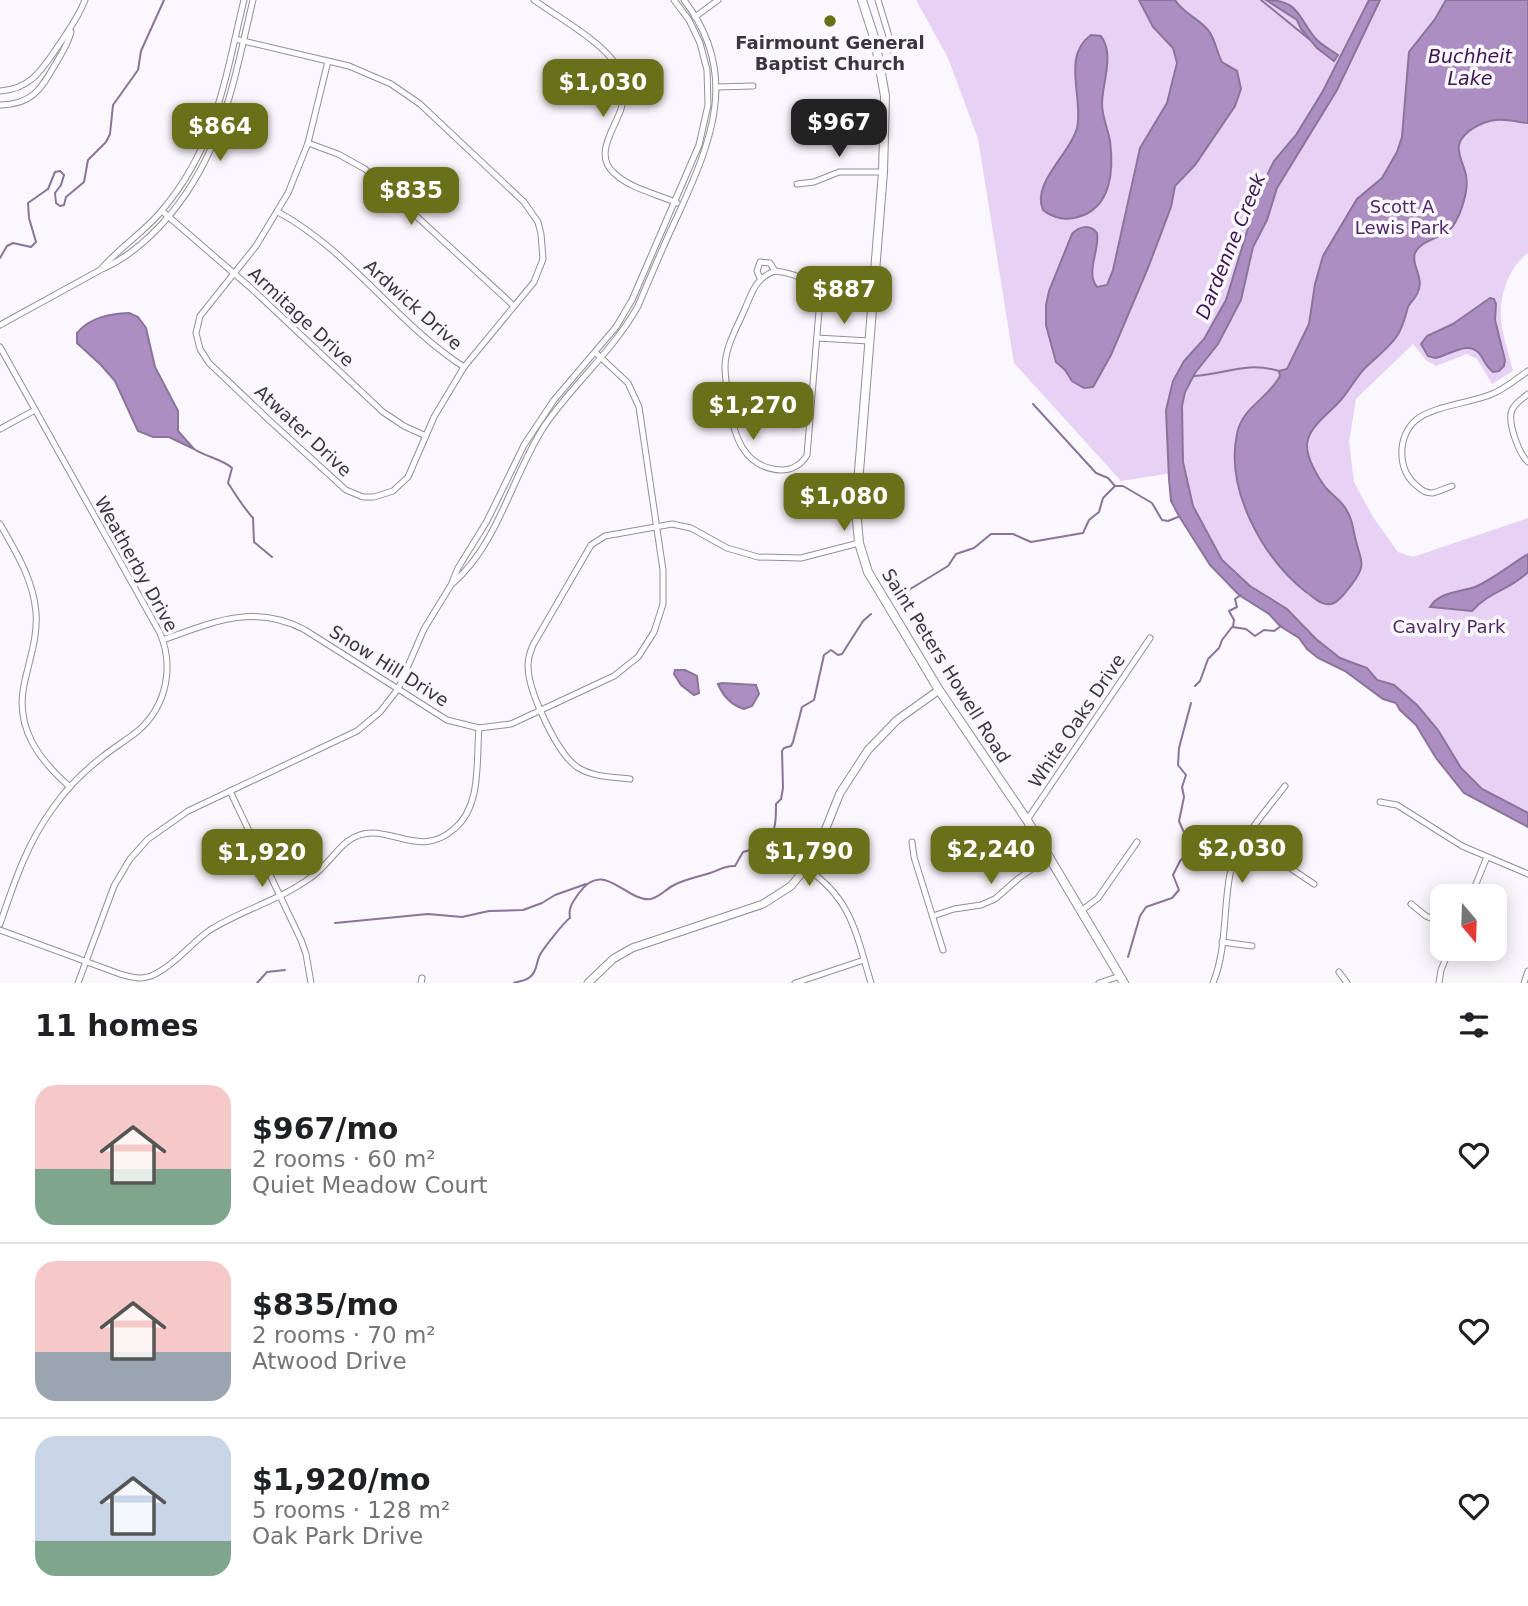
<!DOCTYPE html>
<html lang="en">
<head>
<meta charset="utf-8">
<style>
  :root { --surface:#fff; --page:#f2f2f2; --text:#202124; --muted:#757577; --line:#e0e0e0; --accent:#68711a }
  body { margin:0; font-family:"DejaVu Sans",sans-serif; background:var(--page); color:var(--text); height:100vh; display:flex; flex-direction:column; font-size:26px; white-space:nowrap }
  * { box-sizing:border-box; margin:0 }
  p { font-size:23px; color:var(--muted) }
  .icon { flex:none; width:38px; height:38px; fill:none; stroke:currentColor; stroke-width:2; stroke-linecap:round; stroke-linejoin:round }
  .map { position:relative; height:983px; overflow:hidden }
  .sheet { display:flex; flex-direction:column; background:var(--surface); flex:1 }
  .sheet>* { flex:none }
  .needle { width:46px; rotate:161deg }
  .controls { position:absolute; left:1430px; top:884px; display:grid; gap:14px }
  .controls a { display:grid; place-items:center; width:77px; height:77px; border-radius:14px; background:var(--surface); box-shadow:0 4px 18px #0003; font-size:35px }
  .price { position:absolute; translate:-50% -60px; padding:0 16px; border-radius:14px; background:var(--accent); color:#fff; font-size:23px; line-height:46px; filter:drop-shadow(0 2px 4px #0008) }
  .price::after { content:''; position:absolute; left:50%; top:42px; width:21px; height:16px; margin-left:-10px; background:inherit; clip-path:polygon(0 0,100% 0,50% 100%) }
  .price.selected { background:#222; color:#fff }
  ul { padding:0; list-style:none }
  li { display:flex; align-items:center; gap:21px; height:175px; padding:0 35px }
  li+li { border-top:2px solid var(--line) }
  li span { display:grid; place-items:center; flex:none; width:196px; height:140px; border-radius:21px; color:#555 }
  li>.icon { margin-inline-start:auto }
  span .icon { width:84px; height:84px; fill:#fffc; stroke-width:1 }
  li b { font-size:30px }
  h2 { display:flex; justify-content:space-between; align-items:center; height:84px; padding:0 35px; font-size:30px }
  .map>svg:first-child { display:block }
  .green { fill:#e7d2f5 }
  .water { fill:#ad8ec2; stroke:#8a749a; stroke-width:2 }
  .lines { fill:none; stroke-linecap:round; stroke-linejoin:round }
  .stream { stroke:#8a749a; stroke-width:2 }
  .minor-casing { stroke:#968d9c; stroke-width:7 }
  .tertiary-casing { stroke:#968d9c; stroke-width:9 }
  .secondary-casing { stroke:#968d9c; stroke-width:10 }
  .minor { stroke:#fff; stroke-width:5 }
  .tertiary { stroke:#fff; stroke-width:7 }
  .secondary { stroke:#fff; stroke-width:8 }
  .poi-dot { fill:#68711a; stroke:#faf7fd; stroke-width:2.5 }
  .labels { text-anchor:middle; stroke-width:7; stroke-linejoin:round; paint-order:stroke }
  .poi-label { font-size:18px; font-weight:bold; fill:#3a363d; stroke:#faf7fd }
  .park-label { font-size:18px; fill:#512968; stroke:#faf7fd }
  .street-label { font-size:18px; fill:#3a363d; stroke:#faf7fd }
  .water-label { font-size:19px; font-style:italic; fill:#3d1452; stroke:#faf7fd }
</style>
</head>
<body>
<div class="map">
<svg width="1528" height="983" viewBox="0 0 1528 983">
  <rect width="100%" height="100%" fill="#faf7fd"/>
  <path class="green" d="M916 0H1375L1366 26 1380 0H1528V253C1516 263 1512 269 1506 284 1494 317 1505 338 1513 371L1492 384 1477 359 1467 354 1436 366 1427 361 1413 344 1356 399 1349 442 1354 482 1373 517 1398 552 1413 557 1528 518V813L1482 789 1461 768 1438 730 1417 705 1394 685 1377 680 1366 668 1341 658 1316 639 1287 609 1250 586 1231 569 1222 560 1200 521 1193 506 1183 462 1182 406 1185 392 1195 373 1218 344 1241 300 1253 247 1266 220 1274 197 1220 322 1179 394 1173 473 1121 481 1014 363 978 139 948 58Z"/>
  <g class="water">
    <path d="M1139 0H1175C1184 14 1198 18 1208 30 1216 40 1216 51 1222 62L1237 71 1241 89 1235 106 1195 165 1175 186 1171 207 1148 268 1111 355 1093 387 1084 388 1072 381 1065 370 1056 362 1046 325V305L1049 291 1072 234C1079 226 1090 224 1097 233 1100 251 1085 272 1097 287L1107 285 1113 270 1140 148 1167 103 1177 63 1173 48 1153 27Z"/>
    <path d="M1266 0C1299 0 1298 17 1315 38 1321 45 1331 50 1338 55L1334 61 1317 48 1301 29 1297 20Z"/>
    <polygon points="1369,0 1380,0 1337,90 1277,188 1267,220 1253,247 1241,300 1218,344 1195,373 1185,392 1182,406 1183,462 1193,506 1222,560 1250,586 1287,609 1316,639 1340,658 1367,668 1377,680 1394,685 1417,705 1438,730 1461,768 1482,789 1528,813 1528,827 1464,793 1436,758 1416,725 1400,710 1396,703 1383,699 1345,671 1318,658 1307,649 1299,638 1280,626 1269,614 1239,595 1210,565 1179,516 1171,501 1169,479 1166,410 1173,381 1184,361 1204,339 1226,300 1259,192 1274,161 1296,135 1323,91"/>
    <path d="M1446 0H1528V123C1518 122 1507 119 1496 120 1484 121 1462 131 1459 145 1457 155 1465 167 1466 176 1469 190 1461 214 1453 226 1444 239 1422 238 1415 253 1410 264 1426 279 1417 294 1415 299 1410 302 1408 307 1405 317 1403 327 1397 336 1388 349 1375 358 1364 369 1354 380 1348 393 1338 403 1327 415 1309 427 1307 444 1306 457 1318 478 1326 488 1333 496 1342 501 1347 511 1353 520 1353 531 1356 541 1361 562 1367 564 1352 584 1347 590 1341 600 1334 603 1323 608 1314 597 1306 592 1263 558 1225 490 1237 434 1242 407 1268 399 1280 376L1279 371 1287 369 1309 324 1315 284 1323 256 1357 199 1382 178 1397 152 1402 137 1409 52 1435 19Z"/>
    <path d="M1091 35 1101 36C1115 55 1102 83 1102 104 1102 117 1108 129 1110 141 1114 171 1111 208 1078 217 1066 221 1053 218 1043 210 1031 183 1071 153 1077 128 1084 99 1061 56 1091 35Z"/>
    <path d="M1490 298 1494 299 1496 304 1495 320 1505 360 1504 366 1499 371 1493 372C1485 366 1484 359 1479 353 1467 340 1448 356 1435 358L1428 356 1421 344 1427 336 1453 324Z"/>
    <path d="M129 313 138 317 146 328 155 367 178 411V431L194 449 169 437H153L138 431 115 381 101 365 77 343V333C90 317 110 314 129 313Z"/>
    <path d="M1528 554V572C1510 590 1490 591 1472 611L1430 607C1439 592 1460 592 1475 587 1494 579 1511 564 1528 554Z"/>
    <polygon points="675,670 685,670 697,676 699,693 694,695 681,685 674,674"/>
    <path d="M722 683 756 685 759 694 752 706 744 709C731 705 723 696 718 684Z"/>
  </g>
  <g class="lines">
    <g class="stream">
      <polyline points="1261,0 1309,39"/>
      <polyline points="0,258 7,246 13,243 31,247 36,242 29,218 28,203 48,189 55,172 60,171 64,175 61,185 55,193 56,203 60,206 64,205 66,197 84,182 88,160 106,142 110,134 113,105 138,70 141,51 164,0"/>
      <path d="M1194 376C1226 374 1246 361 1279 371"/>
      <polyline points="1033,404 1096,473 1108,478 1115,486 1123,486 1152,503 1162,520 1168,521 1178,517"/>
      <path d="M194 449C206 457 222 459 232 468L228 483C236 495 243 507 253 518L254 542 272 557"/>
      <polyline points="902,594 948,566 956,554 974,548 991,534 1013,534 1031,542 1083,533 1089,520 1099,512 1103,498 1115,486"/>
      <polyline points="1233,627 1234,620 1229,611 1237,607 1235,599 1241,595"/>
      <polyline points="1195,686 1200,681 1208,659 1219,648 1222,640 1232,627 1246,629 1255,636 1264,630 1274,631 1281,626"/>
      <polyline points="335,923 428,914 462,917 489,911 523,910 542,903 555,895 586,884"/>
      <polyline points="1128,957 1140,916 1146,907 1172,898 1179,890 1173,875 1180,861 1191,849 1179,821 1184,797 1182,787 1186,775 1178,765 1179,748 1191,703"/>
      <polyline points="257,983 267,972 285,970"/>
      <path d="M514 983C520 981 525 981 530 977 537 972 536 964 539 957 541 951 565 921 570 918 568 907 573 902 579 893 604 858 625 902 651 899 660 897 666 889 674 885 686 879 698 877 710 873 720 870 725 865 735 866L743 852 765 846C776 829 776 824 776 804L781 799 783 788 782 751 784 748 791 746 793 742 802 707 814 700 824 655 831 650 838 655 842 654 863 621 871 614"/>
    </g>
    <g class="minor-casing">
      <g id="minor">
        <path d="M534 0C556 16 606 44 617 67 624 80 626 94 621 109 615 128 593 155 614 173 629 188 657 194 677 203"/>
        <polyline points="878,0 898,66"/>
        <polyline points="695,17 718,0"/>
        <polyline points="235,39 349,66 391,84 420,104 524,202 538,222 541,234 543,259 534,282 464,367 434,417 408,477 393,491 374,497 363,497 346,490 270,421 209,363 200,349 196,333 200,316 256,246 288,193 308,143 328,61"/>
        <polyline points="716,87 753,86"/>
        <path d="M0 91C33 89 44 66 61 42 70 28 79 16 85 0"/>
        <path d="M0 105C33 104 41 89 56 63 62 53 68 44 71 32"/>
        <polyline points="308,143 338,154 365,169 514,306"/>
        <polyline points="797,184 814,182 839,172 883,172"/>
        <polyline points="162,211 252,289 383,412 404,426 426,436"/>
        <path d="M278 212C350 251 396 323 464 367"/>
        <path d="M102 268C121 246 146 231 164 208 217 144 225 78 244 0"/>
        <path d="M775 271C793 273 814 280 820 299L807 455C801 465 793 470 781 470 743 468 734 435 729 405 728 392 725 380 725 367 725 348 736 329 744 311 752 293 755 278 775 271Z"/>
        <polyline points="760,278 757,271 760,262 770,263 775,271"/>
        <polyline points="811,283 818,279 827,280 829,288 820,298"/>
        <path d="M0 325 102 269C126 259 144 243 161 225 222 159 233 84 253 0"/>
        <polyline points="817,338 869,341"/>
        <path d="M0 347 160 633C174 666 167 705 139 730 127 740 113 748 101 758 83 772 66 789 53 808 27 843 14 883 0 924"/>
        <path d="M1528 394C1522 399 1515 403 1512 410 1507 422 1519 454 1528 462"/>
        <polyline points="0,429 35,410"/>
        <path d="M1452 486C1446 488 1438 492 1432 493 1426 493 1421 490 1417 486 1397 470 1397 437 1416 420 1433 406 1471 403 1492 394 1505 389 1516 379 1528 371"/>
        <path d="M0 524C16 552 33 579 36 612 38 638 29 660 24 685 15 728 39 760 70 787"/>
        <path d="M453 583C499 543 512 475 545 425 574 383 613 351 638 306 651 276 663 246 677 217 711 142 741 74 684 0"/>
        <path d="M163 640C213 622 254 603 305 630L447 720 479 728 511 724 614 676 638 657 647 643 654 632 663 604V570L639 407 628 383 596 353"/>
        <path d="M630 779C612 777 592 777 577 767 557 753 528 691 528 666 528 659 530 652 533 645L591 545 605 536 672 524 691 528 727 548 758 557 801 558 859 543"/>
        <polyline points="230,791 301,940 306,954 311,983"/>
        <polyline points="1380,802 1397,805 1462,846 1528,874"/>
        <polyline points="1027,820 1150,638"/>
        <polyline points="1247,839 1314,884"/>
        <polyline points="912,842 914,857 943,950"/>
        <path d="M807 869C852 899 856 934 871 983"/>
        <polyline points="1471,896 1487,857"/>
        <polyline points="1411,904 1426,916 1442,923"/>
        <polyline points="1081,911 1098,898 1137,842"/>
        <polyline points="933,916 954,909 981,905 995,899 1019,878 1049,857"/>
        <path d="M0 930 120 974C131 977 140 980 151 976 174 966 190 944 210 930 242 910 280 900 310 878 325 868 334 852 348 841 383 815 416 863 454 829 482 806 476 761 479 728"/>
        <polyline points="1222,942 1252,946"/>
        <polyline points="1339,972 1347,983"/>
        <polyline points="78,983 114,886 130,859 148,839 188,811 357,731 380,712 398,689 424,629 451,585 458,568 487,521 524,445 554,400 616,327 632,300 648,263 699,145 708,105 707,70 700,43 689,20 674,0"/>
        <polyline points="421,983 422,978"/>
        <polyline points="795,983 864,960"/>
        <polyline points="1099,983 1120,976"/>
        <path d="M1213 983C1227 949 1223 910 1230 874 1237 842 1266 811 1285 786"/>
        <polyline points="1439,983 1441,970 1450,948"/>
        <polyline points="1524,983 1528,971"/>
      </g>
    </g>
    <g class="tertiary-casing">
      <polyline id="tertiary" points="588,983 613,959 632,948 763,904 791,886 814,858 840,793 868,750 897,720 939,690"/>
    </g>
    <g class="secondary-casing">
      <polyline id="secondary" points="862,0 875,40 885,96 883,172 856,509 859,543 868,572 939,690 1027,820 1124,983"/>
    </g>
    <use href="#minor" class="minor"/>
    <use href="#tertiary" class="tertiary"/>
    <use href="#secondary" class="secondary"/>
  </g>
  <circle class="poi-dot" cx="830" cy="21" r="7"/>
  <g class="labels">
    <g class="poi-label">
      <text x="830" y="49">Fairmount General<tspan x="830" dy="21">Baptist Church</tspan></text>
    </g>
    <g class="park-label">
      <text x="1402" y="213">Scott A<tspan x="1402" dy="21">Lewis Park</tspan></text>
      <text x="1449" y="633">Cavalry Park</text>
    </g>
    <g class="street-label">
      <text transform="translate(413 305) rotate(42)" y="6">Ardwick Drive</text>
      <text transform="translate(301 317) rotate(43)" y="6">Armitage Drive</text>
      <text transform="translate(303 431) rotate(43)" y="6">Atwater Drive</text>
      <text transform="translate(136 564) rotate(61)" y="6">Weatherby Drive</text>
      <text transform="translate(389 666) rotate(32)" y="6">Snow Hill Drive</text>
      <text transform="translate(946 666) rotate(58)" y="6">Saint Peters Howell Road</text>
      <text transform="translate(1077 721) rotate(-56)" y="6">White Oaks Drive</text>
    </g>
    <g class="water-label">
      <text x="1470" y="63">Buchheit<tspan x="1470" dy="22">Lake</tspan></text>
      <text transform="translate(1230 246) rotate(-68)" y="7">Dardenne Creek</text>
    </g>
  </g>
</svg>
<div class="controls">
<a><svg class="needle" viewBox="-14 -14 28 28"><path d="M0-13l5 13h-10z" fill="#e53935"/><path d="M0 13l5-13h-10z" fill="#757577"/></svg></a>
</div>
<b class="price" style="left:603px;top:119px">$1,030</b>
<b class="price selected" style="left:839px;top:159px">$967</b>
<b class="price" style="left:220px;top:163px">$864</b>
<b class="price" style="left:411px;top:227px">$835</b>
<b class="price" style="left:844px;top:326px">$887</b>
<b class="price" style="left:753px;top:442px">$1,270</b>
<b class="price" style="left:844px;top:533px">$1,080</b>
<b class="price" style="left:1242px;top:885px">$2,030</b>
<b class="price" style="left:991px;top:886px">$2,240</b>
<b class="price" style="left:809px;top:888px">$1,790</b>
<b class="price" style="left:262px;top:889px">$1,920</b>
</div>
<section class="sheet">
<h2>11 homes<svg class="icon" aria-label="filters" viewBox="0 0 24 24"><path d="M4 7h16M4 17h16"/><circle cx="9" cy="7" r="2"/><circle cx="15" cy="17" r="2"/></svg></h2>
<ul>
<li><span style="background:linear-gradient(#f6c9c9 60%,#7fa58c 0)"><svg class="icon" aria-label="home" viewBox="0 0 24 24"><path d="M3 11l9-7 9 7M6 9v11h12V9"/></svg></span><div><b>$967/mo</b><p>2 rooms · 60 m²</p><p>Quiet Meadow Court</p></div><svg class="icon" aria-label="heart" viewBox="0 0 24 24"><path d="M12 20l-8-8c-3-5 5-10 8-4 3-6 11-1 8 4z"/></svg></li>
<li><span style="background:linear-gradient(#f6c9c9 65%,#9aa5b1 0)"><svg class="icon" aria-label="home" viewBox="0 0 24 24"><path d="M3 11l9-7 9 7M6 9v11h12V9"/></svg></span><div><b>$835/mo</b><p>2 rooms · 70 m²</p><p>Atwood Drive</p></div><svg class="icon" aria-label="heart" viewBox="0 0 24 24"><path d="M12 20l-8-8c-3-5 5-10 8-4 3-6 11-1 8 4z"/></svg></li>
<li><span style="background:linear-gradient(#c9d6e8 75%,#7fa58c 0)"><svg class="icon" aria-label="home" viewBox="0 0 24 24"><path d="M3 11l9-7 9 7M6 9v11h12V9"/></svg></span><div><b>$1,920/mo</b><p>5 rooms · 128 m²</p><p>Oak Park Drive</p></div><svg class="icon" aria-label="heart" viewBox="0 0 24 24"><path d="M12 20l-8-8c-3-5 5-10 8-4 3-6 11-1 8 4z"/></svg></li>
</ul>
</section>
</body>
</html>
